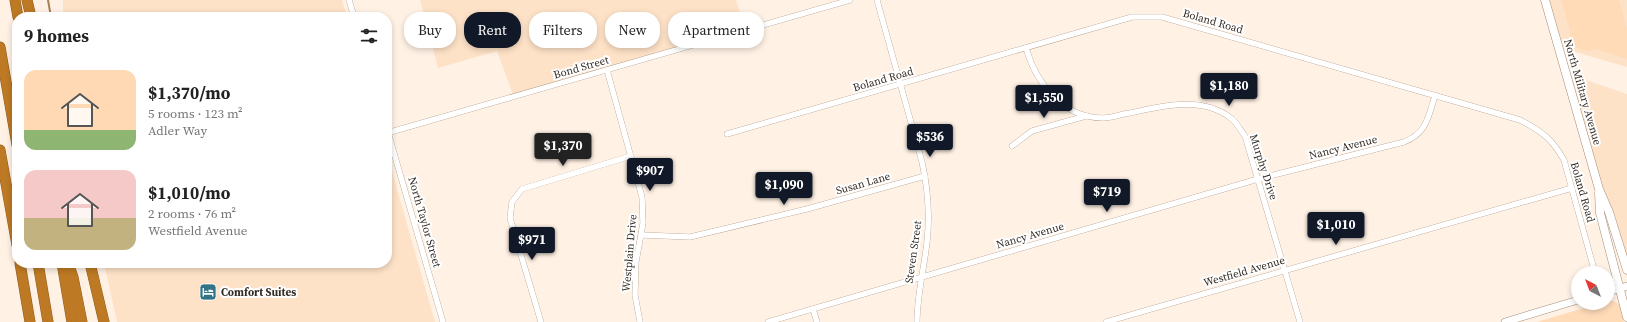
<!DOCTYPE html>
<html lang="en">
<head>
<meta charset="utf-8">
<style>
  :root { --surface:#fff; --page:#f2f2f2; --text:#222; --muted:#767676; --accent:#111827 }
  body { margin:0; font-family:"Source Serif 4",serif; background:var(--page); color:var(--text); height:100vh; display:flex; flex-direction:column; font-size:15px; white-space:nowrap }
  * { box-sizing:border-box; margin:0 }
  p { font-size:13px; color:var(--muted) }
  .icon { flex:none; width:22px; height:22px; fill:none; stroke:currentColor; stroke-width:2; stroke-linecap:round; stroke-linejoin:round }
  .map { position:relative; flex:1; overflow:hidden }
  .details { position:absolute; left:12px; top:12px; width:380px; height:256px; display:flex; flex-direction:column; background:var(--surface); border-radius:16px; box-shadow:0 2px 6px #0003 }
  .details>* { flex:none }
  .hud { position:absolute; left:404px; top:12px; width:380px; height:36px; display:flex; gap:8px }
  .needle { width:26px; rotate:318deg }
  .fabs { position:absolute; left:1571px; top:266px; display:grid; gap:8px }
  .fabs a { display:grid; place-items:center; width:44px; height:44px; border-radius:50%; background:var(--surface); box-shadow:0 2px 6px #0003; font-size:20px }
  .price { position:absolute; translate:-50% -34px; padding:0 9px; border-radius:4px; background:var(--accent); color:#fff; font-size:13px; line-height:26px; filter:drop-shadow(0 1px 2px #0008) }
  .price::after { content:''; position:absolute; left:50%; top:24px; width:12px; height:9px; margin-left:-6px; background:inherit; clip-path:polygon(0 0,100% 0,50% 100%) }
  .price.selected { background:#222; color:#fff }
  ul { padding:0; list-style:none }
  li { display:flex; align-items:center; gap:12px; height:100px; padding:0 12px }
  li span { display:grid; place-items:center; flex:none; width:112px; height:80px; border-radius:12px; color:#555 }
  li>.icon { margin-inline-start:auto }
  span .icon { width:48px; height:48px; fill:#fffc; stroke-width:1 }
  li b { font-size:17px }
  h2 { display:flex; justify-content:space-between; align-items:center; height:48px; padding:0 12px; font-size:17px }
  .pill { padding:0 14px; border-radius:16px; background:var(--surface); box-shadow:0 2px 6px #0003; font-size:14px; line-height:36px }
  .pill.selected { background:var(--accent); color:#fff }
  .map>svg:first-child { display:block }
  .built { fill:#fee2c7 }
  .green { fill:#ffdbb8 }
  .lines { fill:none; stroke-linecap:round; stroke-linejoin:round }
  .stream { stroke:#a7815b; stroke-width:2 }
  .minor-casing { stroke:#a48f7c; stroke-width:6 }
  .tertiary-casing { stroke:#a48f7c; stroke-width:8 }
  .secondary-casing { stroke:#a48f7c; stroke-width:9 }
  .motorway-casing { stroke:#8d5e23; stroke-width:11 }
  .minor { stroke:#fff; stroke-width:5.5 }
  .tertiary { stroke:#fff; stroke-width:7 }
  .secondary { stroke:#fff; stroke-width:8 }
  .motorway { stroke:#bd7923; stroke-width:10 }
  .labels { text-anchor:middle; stroke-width:4; stroke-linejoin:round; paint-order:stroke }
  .street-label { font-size:11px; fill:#342c24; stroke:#fff }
  .poi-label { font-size:11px; font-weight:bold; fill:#342c24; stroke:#fff; text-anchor:start }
</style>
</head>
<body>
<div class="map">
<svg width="1627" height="322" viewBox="0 0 1627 322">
  <rect width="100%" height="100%" fill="#fff1e4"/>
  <g class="built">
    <polygon points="63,0 342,0 347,17 63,17"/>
    <polygon points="420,0 736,0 746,30 514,97 497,51 438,68"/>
    <polygon points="1545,0 1627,0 1627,67 1558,47"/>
    <polygon points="1565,73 1627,94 1627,270"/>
    <polygon points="387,154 435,322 117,322 104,263 387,263"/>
  </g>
  <g class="green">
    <path d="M1561 0H1619L1627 28V59L1595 49C1584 54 1578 49 1570 41V31Z"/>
    <polygon points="1611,300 1619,304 1624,322 1537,322 1601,303 1608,303 1608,301"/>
  </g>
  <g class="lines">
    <polyline class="stream" points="48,0 51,17"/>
    <g class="minor-casing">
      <g id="minor">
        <polyline points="349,0 354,17"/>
        <path d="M877 0 922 162C928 189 930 215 927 242 924 269 917 295 917 322"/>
        <path d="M1026 48C1036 83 1063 118 1103 118 1112 118 1121 114 1130 113 1163 106 1202 95 1232 119 1237 123 1241 131 1245 136L1300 322"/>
        <polyline points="607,70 642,197 643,223 636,262 635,295 640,322"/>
        <polyline points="387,129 443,322"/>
        <polyline points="387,133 850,0"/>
        <path d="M727 134 1132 17H1162L1520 120C1542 131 1552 139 1564 160L1595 273"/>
        <polyline points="1012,146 1032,131 1086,116"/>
        <polyline points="642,235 690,237 807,209 925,176"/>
        <polyline points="813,309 817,322"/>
        <polyline points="541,322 510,218 512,202 522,189 631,156"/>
        <path d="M768 322 1258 179 1404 142C1427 133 1428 117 1435 96"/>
        <polyline points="1106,322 1572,188"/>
      </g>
    </g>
    <g class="tertiary-casing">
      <g id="tertiary">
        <polyline points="1608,292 1627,286"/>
        <polyline points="1505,322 1578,300"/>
      </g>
    </g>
    <g class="secondary-casing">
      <g id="secondary">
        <polyline points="1545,0 1599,189 1609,212 1627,270"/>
        <polyline points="1599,193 1600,213 1627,317"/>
      </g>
    </g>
    <g class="motorway-casing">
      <g id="motorway">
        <polyline points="15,0 18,17"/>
        <polyline points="27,0 31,17"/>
        <polyline points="0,47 17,145"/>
        <polyline points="0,150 17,245"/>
        <polyline points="20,263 30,322"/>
        <polyline points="38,263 48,322"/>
        <polyline points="62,263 72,322"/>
        <polyline points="68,263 73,277 82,322"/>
        <polyline points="90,263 104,322"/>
      </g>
    </g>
    <use href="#minor" class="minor"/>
    <use href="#tertiary" class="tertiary"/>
    <use href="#secondary" class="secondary"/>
    <use href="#motorway" class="motorway"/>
  </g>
  <defs>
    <g id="hotel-square" transform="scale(0.9)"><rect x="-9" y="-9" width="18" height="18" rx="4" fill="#327586" stroke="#fff"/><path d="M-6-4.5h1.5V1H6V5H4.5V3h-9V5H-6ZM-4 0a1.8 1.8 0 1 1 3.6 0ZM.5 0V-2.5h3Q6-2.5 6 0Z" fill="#fff"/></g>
  </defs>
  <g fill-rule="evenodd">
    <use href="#hotel-square" x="208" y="292"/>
  </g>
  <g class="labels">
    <g class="street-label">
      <text transform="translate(1213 21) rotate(16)" y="4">Boland Road</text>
      <text transform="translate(581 67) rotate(-16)" y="4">Bond Street</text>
      <text transform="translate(883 79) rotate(-16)" y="4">Boland Road</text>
      <text transform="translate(1583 92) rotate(74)" y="4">North Military Avenue</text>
      <text transform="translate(1343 147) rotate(-14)" y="4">Nancy Avenue</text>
      <text transform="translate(1264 167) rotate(72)" y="4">Murphy Drive</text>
      <text transform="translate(863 183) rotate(-16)" y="4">Susan Lane</text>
      <text transform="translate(1583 192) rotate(74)" y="4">Boland Road</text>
      <text transform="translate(425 222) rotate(74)" y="4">North Taylor Street</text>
      <text transform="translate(1030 235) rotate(-16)" y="4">Nancy Avenue</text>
      <text transform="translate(913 252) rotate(-82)" y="4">Steven Street</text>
      <text transform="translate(629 253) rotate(-85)" y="4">Westplain Drive</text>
      <text transform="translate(1244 271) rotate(-16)" y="4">Westfield Avenue</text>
    </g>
    <g class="poi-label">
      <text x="221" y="296">Comfort Suites</text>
    </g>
  </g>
</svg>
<div class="fabs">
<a><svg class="needle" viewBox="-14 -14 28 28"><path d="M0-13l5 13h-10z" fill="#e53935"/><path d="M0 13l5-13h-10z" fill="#767676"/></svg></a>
</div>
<b class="price" style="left:1229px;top:107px">$1,180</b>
<b class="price" style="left:1044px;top:119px">$1,550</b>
<b class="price" style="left:930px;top:158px">$536</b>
<b class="price selected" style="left:563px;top:167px">$1,370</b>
<b class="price" style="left:650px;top:192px">$907</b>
<b class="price" style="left:784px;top:206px">$1,090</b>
<b class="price" style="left:1107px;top:213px">$719</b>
<b class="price" style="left:1336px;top:246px">$1,010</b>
<b class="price" style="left:532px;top:261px">$971</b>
<div class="hud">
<a class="pill">Buy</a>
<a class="pill selected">Rent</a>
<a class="pill">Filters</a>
<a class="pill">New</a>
<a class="pill">Apartment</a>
</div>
<section class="details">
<h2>9 homes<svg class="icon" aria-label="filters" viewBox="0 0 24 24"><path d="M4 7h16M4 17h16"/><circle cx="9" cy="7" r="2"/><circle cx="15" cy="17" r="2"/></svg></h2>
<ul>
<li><span style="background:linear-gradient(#ffd9b3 75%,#8fb573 0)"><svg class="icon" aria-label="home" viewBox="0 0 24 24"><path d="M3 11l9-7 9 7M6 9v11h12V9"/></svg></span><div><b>$1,370/mo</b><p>5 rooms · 123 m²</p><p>Adler Way</p></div></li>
<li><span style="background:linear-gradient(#f6c9c9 60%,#c2b280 0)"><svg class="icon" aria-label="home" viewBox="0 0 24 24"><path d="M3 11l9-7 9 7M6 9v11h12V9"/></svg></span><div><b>$1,010/mo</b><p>2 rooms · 76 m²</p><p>Westfield Avenue</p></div></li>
</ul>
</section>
</div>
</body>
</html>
